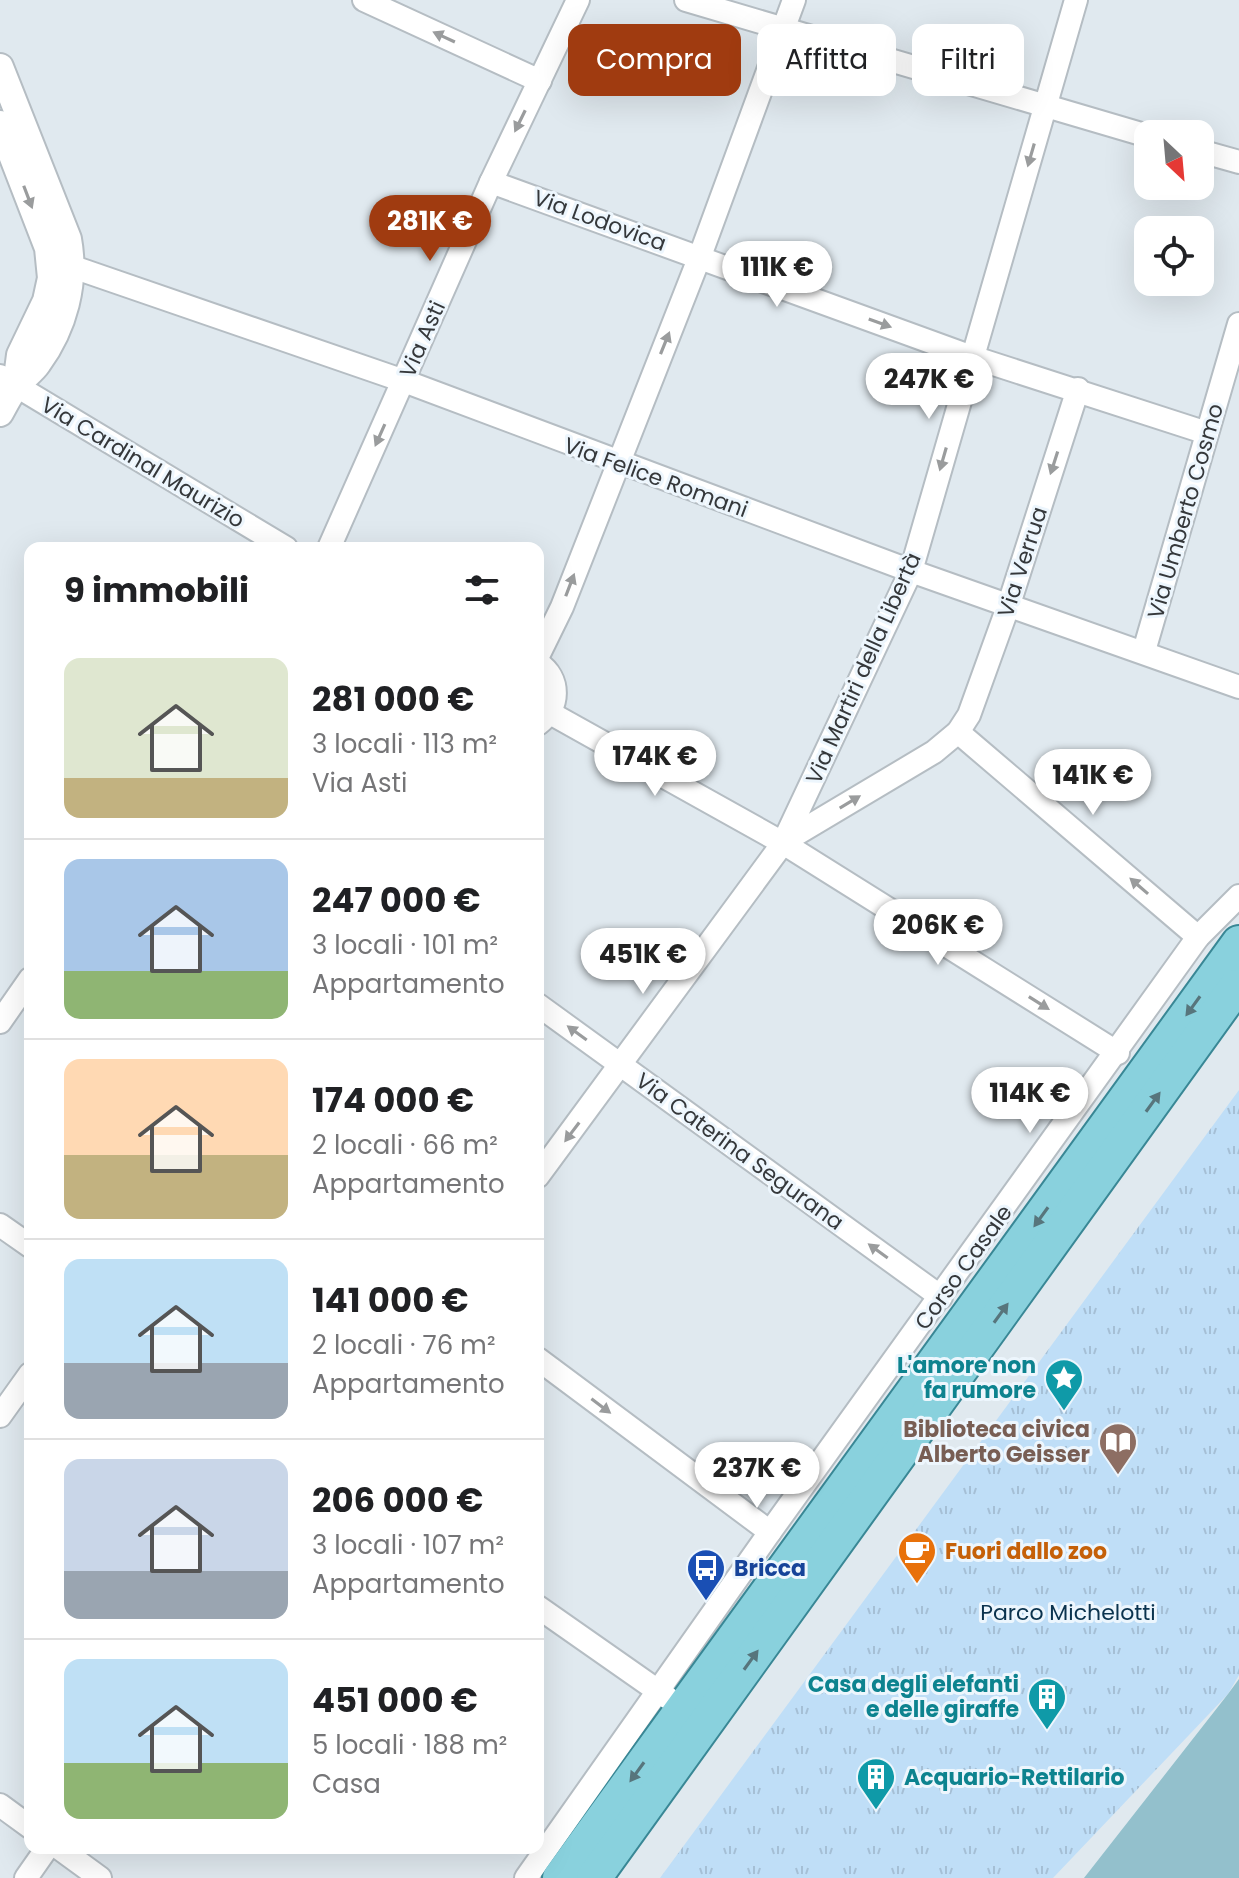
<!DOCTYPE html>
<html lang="it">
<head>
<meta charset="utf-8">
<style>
  :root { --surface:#fff; --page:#f2f2f2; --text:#202124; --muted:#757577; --line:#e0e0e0; --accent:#a03b10 }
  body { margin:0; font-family:Poppins,sans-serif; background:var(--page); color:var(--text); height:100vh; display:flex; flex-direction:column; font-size:30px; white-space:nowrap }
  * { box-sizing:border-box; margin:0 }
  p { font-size:26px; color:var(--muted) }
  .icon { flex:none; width:44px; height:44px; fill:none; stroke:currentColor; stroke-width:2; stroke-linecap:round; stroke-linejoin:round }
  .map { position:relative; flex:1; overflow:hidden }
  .details { position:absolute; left:24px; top:542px; width:520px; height:1312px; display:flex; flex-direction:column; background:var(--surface); border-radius:16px; box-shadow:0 8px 32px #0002 }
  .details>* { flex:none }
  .top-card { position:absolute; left:568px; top:24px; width:550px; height:72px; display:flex; gap:16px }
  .needle { width:52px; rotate:154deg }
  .tools { position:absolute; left:1134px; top:120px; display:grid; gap:16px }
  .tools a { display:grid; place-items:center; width:80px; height:80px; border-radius:16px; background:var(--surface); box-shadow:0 8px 32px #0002; font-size:40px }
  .price { position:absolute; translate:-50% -68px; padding:0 18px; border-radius:28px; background:#fff; color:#222; font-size:26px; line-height:52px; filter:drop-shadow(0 2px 4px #0008) }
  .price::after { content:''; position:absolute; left:50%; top:48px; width:24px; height:18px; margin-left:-12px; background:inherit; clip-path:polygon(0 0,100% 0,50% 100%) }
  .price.on { background:var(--accent); color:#fff }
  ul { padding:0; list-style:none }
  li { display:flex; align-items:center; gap:24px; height:200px; padding:0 40px }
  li+li { border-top:2px solid var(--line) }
  li span { display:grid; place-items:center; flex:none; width:224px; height:160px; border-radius:16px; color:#555 }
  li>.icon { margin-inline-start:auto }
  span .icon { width:96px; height:96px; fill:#fffc; stroke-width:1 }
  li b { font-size:34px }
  h2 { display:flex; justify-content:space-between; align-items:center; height:96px; padding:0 40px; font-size:34px }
  .tag { padding:0 28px; border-radius:16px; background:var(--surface); box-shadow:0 8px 32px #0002; font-size:28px; line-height:72px }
  .tag.on { background:var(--accent); color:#fff }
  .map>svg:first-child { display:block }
  .park { fill:url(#park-tufts) }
  .water { fill:#93c0cc }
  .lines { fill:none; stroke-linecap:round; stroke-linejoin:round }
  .minor-casing { stroke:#b5bdc3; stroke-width:26 }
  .tertiary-casing { stroke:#b5bdc3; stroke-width:30 }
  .primary-casing { stroke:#398795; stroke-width:38 }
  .minor { stroke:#fff; stroke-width:22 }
  .tertiary { stroke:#fff; stroke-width:26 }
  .primary { stroke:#89d1dd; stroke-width:34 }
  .oneway { fill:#9a9c9d }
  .oneway2 { fill:#57757c }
  .labels { text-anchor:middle; stroke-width:6; stroke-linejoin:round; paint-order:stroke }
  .street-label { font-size:22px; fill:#35383b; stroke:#edf6fd }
  .culture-label { font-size:22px; font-weight:bold; fill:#0d838f; stroke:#edf6fd; text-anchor:end }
  .education-label { font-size:22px; font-weight:bold; fill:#785e54; stroke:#edf6fd; text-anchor:end }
  .food-label { font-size:22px; font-weight:bold; fill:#c56008; stroke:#edf6fd; text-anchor:start }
  .transit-label { font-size:22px; font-weight:bold; fill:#164399; stroke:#edf6fd; text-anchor:start }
  .park-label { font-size:22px; fill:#0b334e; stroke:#edf6fd }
</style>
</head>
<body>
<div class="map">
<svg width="1239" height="1878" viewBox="0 0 1239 1878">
  <defs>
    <pattern id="park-tufts" width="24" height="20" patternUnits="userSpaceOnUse" patternTransform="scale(2)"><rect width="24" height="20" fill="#bfdef7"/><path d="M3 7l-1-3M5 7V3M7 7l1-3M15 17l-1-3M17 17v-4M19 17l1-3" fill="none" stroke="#a5bfd5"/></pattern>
  </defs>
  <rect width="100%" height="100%" fill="#e0e9ef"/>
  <polygon class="park" points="1239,1090 1239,1675 1228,1694 1053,1878 660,1878"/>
  <polygon class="water" points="1239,1679 1239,1878 1084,1878 1228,1694"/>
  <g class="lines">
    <g class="minor-casing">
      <g id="minor">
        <polyline points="364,0 540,81"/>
        <polyline points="686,0 1148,136"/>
        <polyline points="1200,151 1239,162"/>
        <polyline points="491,182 972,357 1207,433"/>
        <polyline points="73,267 404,381 911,571 1239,687"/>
        <polyline points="0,376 286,548"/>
        <polyline points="329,548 491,182 578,0"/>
        <polyline points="1144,651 1239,324"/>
        <polyline points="538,656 562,607 700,256 794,0"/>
        <path d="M538 663C561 679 560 707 538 724"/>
        <polyline points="550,713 783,843 1118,1053"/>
        <polyline points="958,732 1198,937"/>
        <polyline points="783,842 934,752 958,732 969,715 1009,604 1078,389"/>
        <polyline points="538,1005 941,1297"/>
        <polyline points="0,1022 30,979"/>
        <polyline points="538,1176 783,843 911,571 1076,0"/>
        <polyline points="0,1225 30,1246"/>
        <polyline points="538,1359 770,1532"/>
        <polyline points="0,1416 30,1374"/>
        <polyline points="538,1607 668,1698"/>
        <polyline points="0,1805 30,1827"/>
        <polyline points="59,1848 100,1878"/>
        <polyline points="26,1878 47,1848"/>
        <polyline points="526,1878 770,1532 1198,937 1239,896"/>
      </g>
    </g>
    <g class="tertiary-casing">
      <g id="tertiary">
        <path d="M0 67 68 239C76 283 64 327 38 363 32 372 22 378 16 386 10 394 5 404 0 413"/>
        <polyline points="0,124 48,248 51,278 46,301 20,355 16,386"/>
      </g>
    </g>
    <g class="primary-casing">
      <g id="primary">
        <polyline points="560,1878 1239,943"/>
        <polyline points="594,1878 1236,987"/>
      </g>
    </g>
    <use href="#minor" class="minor"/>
    <use href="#tertiary" class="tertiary"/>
    <use href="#primary" class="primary"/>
  </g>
  <defs><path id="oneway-solid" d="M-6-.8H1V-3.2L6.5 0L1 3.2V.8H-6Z" transform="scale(2)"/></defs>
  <g class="oneway">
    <use href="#oneway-solid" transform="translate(444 37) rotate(-155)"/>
    <use href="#oneway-solid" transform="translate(520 121) rotate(116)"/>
    <use href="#oneway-solid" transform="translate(1031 155) rotate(106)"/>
    <use href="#oneway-solid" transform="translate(28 197) rotate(69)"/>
    <use href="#oneway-solid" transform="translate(880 323) rotate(20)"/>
    <use href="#oneway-solid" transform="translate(665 343) rotate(-68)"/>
    <use href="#oneway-solid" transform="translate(380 435) rotate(114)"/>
    <use href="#oneway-solid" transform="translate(943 459) rotate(106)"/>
    <use href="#oneway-solid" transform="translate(1054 463) rotate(108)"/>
    <use href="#oneway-solid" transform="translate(570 585) rotate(-69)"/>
    <use href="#oneway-solid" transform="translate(850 802) rotate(-31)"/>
    <use href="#oneway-solid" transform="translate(1139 886) rotate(-139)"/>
    <use href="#oneway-solid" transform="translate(1039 1003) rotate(32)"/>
    <use href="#oneway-solid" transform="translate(577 1033) rotate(-144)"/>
    <use href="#oneway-solid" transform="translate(572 1132) rotate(127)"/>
    <use href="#oneway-solid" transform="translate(878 1251) rotate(-144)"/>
    <use href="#oneway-solid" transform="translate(601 1406) rotate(37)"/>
  </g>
  <g class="oneway2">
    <use href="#oneway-solid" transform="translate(1193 1006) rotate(126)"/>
    <use href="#oneway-solid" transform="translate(1153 1102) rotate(-54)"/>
    <use href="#oneway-solid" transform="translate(1041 1217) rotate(126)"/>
    <use href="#oneway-solid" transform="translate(1001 1313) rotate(-54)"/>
    <use href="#oneway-solid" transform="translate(751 1660) rotate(-54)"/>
    <use href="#oneway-solid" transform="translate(637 1772) rotate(126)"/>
  </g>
  <defs>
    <g id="sight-pin" transform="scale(2)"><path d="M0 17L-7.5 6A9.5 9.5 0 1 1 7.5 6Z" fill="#0f9aa8" stroke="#edf6fd"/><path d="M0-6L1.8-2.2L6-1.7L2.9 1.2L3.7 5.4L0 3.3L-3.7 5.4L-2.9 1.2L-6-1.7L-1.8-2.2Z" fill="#fff"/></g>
    <g id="library-pin" transform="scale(2)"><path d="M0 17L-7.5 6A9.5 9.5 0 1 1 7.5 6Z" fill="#8d6e63" stroke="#edf6fd"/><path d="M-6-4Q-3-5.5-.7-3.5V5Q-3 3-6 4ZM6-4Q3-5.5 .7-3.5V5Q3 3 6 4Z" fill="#fff"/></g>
    <g id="cafe-pin" transform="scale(2)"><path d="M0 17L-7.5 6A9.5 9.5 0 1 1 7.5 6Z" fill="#e8710a" stroke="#edf6fd"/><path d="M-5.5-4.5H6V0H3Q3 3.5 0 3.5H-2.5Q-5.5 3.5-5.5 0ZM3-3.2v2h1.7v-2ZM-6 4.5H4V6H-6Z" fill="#fff"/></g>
    <g id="bus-pin" transform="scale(2)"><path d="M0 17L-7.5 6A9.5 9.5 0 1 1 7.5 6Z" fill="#1a4fb4" stroke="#edf6fd"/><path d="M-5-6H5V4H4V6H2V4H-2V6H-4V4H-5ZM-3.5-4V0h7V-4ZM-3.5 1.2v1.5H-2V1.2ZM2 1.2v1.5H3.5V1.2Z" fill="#fff"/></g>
    <g id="building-pin" transform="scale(2)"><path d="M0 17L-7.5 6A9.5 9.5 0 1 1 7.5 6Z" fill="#0f9aa8" stroke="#edf6fd"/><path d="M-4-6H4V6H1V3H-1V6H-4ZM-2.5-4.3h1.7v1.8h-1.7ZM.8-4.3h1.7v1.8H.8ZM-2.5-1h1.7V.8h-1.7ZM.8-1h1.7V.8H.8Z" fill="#fff"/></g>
  </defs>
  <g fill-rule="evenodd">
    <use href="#sight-pin" x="1064" y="1378"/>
    <use href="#library-pin" x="1118" y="1442"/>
    <use href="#cafe-pin" x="917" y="1551"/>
    <use href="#bus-pin" x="706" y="1568"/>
    <use href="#building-pin" x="1047" y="1697"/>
    <use href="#building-pin" x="876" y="1777"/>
  </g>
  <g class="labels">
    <g class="street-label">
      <text transform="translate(600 220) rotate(20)" y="8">Via Lodovica</text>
      <text transform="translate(422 339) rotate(-66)" y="8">Via Asti</text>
      <text transform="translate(143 462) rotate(31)" y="8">Via Cardinal Maurizio</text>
      <text transform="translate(656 477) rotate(20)" y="8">Via Felice Romani</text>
      <text transform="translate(1185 511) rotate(-74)" y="8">Via Umberto Cosmo</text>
      <text transform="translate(1022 562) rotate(-72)" y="8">Via Verrua</text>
      <text transform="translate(863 668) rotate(-66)" y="8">Via Martiri della Libertà</text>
      <text transform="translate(740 1151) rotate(36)" y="8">Via Caterina Segurana</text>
      <text transform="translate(963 1267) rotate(-54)" y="8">Corso Casale</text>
    </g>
    <g class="culture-label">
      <text x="1036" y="1373">L'amore non<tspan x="1036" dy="25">fa rumore</tspan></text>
      <text x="1019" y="1692">Casa degli elefanti<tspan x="1019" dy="25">e delle giraffe</tspan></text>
      <text x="904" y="1785" text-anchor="start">Acquario-Rettilario</text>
    </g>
    <g class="education-label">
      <text x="1090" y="1437">Biblioteca civica<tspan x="1090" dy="25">Alberto Geisser</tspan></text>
    </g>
    <g class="food-label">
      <text x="945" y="1559">Fuori dallo zoo</text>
    </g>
    <g class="transit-label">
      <text x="734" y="1576">Bricca</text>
    </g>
    <g class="park-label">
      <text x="1068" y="1620">Parco Michelotti</text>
    </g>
  </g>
</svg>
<div class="tools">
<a><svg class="needle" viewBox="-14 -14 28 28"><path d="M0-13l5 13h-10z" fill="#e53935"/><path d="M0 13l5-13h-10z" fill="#757577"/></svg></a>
<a><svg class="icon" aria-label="locate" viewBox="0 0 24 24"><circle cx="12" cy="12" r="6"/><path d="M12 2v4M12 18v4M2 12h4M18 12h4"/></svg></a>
</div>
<b class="price on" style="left:430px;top:263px">281K €</b>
<b class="price" style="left:777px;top:309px">111K €</b>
<b class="price" style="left:929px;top:421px">247K €</b>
<b class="price" style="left:655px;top:798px">174K €</b>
<b class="price" style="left:1093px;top:817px">141K €</b>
<b class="price" style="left:938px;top:967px">206K €</b>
<b class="price" style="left:643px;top:996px">451K €</b>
<b class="price" style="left:1030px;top:1135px">114K €</b>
<b class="price" style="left:757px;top:1510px">237K €</b>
<div class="top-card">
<a class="tag on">Compra</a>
<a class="tag">Affitta</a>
<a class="tag">Filtri</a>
</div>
<section class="details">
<h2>9 immobili<svg class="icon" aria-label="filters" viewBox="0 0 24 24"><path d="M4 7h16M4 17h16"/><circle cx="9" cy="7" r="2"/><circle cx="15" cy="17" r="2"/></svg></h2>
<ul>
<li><span style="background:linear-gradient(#dfe7d0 75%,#c2b280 0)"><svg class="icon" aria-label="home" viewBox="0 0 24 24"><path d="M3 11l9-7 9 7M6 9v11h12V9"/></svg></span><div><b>281 000 €</b><p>3 locali · 113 m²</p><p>Via Asti</p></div></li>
<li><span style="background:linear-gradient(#a9c7e8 70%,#8fb573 0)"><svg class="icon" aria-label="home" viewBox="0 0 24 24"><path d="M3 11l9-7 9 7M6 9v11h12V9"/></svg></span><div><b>247 000 €</b><p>3 locali · 101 m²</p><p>Appartamento</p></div></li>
<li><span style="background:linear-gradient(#ffd9b3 60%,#c2b280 0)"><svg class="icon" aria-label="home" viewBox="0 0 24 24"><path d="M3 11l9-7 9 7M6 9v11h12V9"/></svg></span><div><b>174 000 €</b><p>2 locali · 66 m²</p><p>Appartamento</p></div></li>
<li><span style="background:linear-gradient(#bfe0f5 65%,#9aa5b1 0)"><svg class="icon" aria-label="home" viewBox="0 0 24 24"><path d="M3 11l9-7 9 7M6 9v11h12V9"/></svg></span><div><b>141 000 €</b><p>2 locali · 76 m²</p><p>Appartamento</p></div></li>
<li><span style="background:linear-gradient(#c9d6e8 70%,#9aa5b1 0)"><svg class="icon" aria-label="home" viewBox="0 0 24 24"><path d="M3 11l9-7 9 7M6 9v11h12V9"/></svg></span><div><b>206 000 €</b><p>3 locali · 107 m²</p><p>Appartamento</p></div></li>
<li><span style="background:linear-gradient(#bfe0f5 65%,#8fb573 0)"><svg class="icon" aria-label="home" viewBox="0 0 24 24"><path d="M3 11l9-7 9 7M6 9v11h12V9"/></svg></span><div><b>451 000 €</b><p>5 locali · 188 m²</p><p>Casa</p></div></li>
</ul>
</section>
</div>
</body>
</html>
